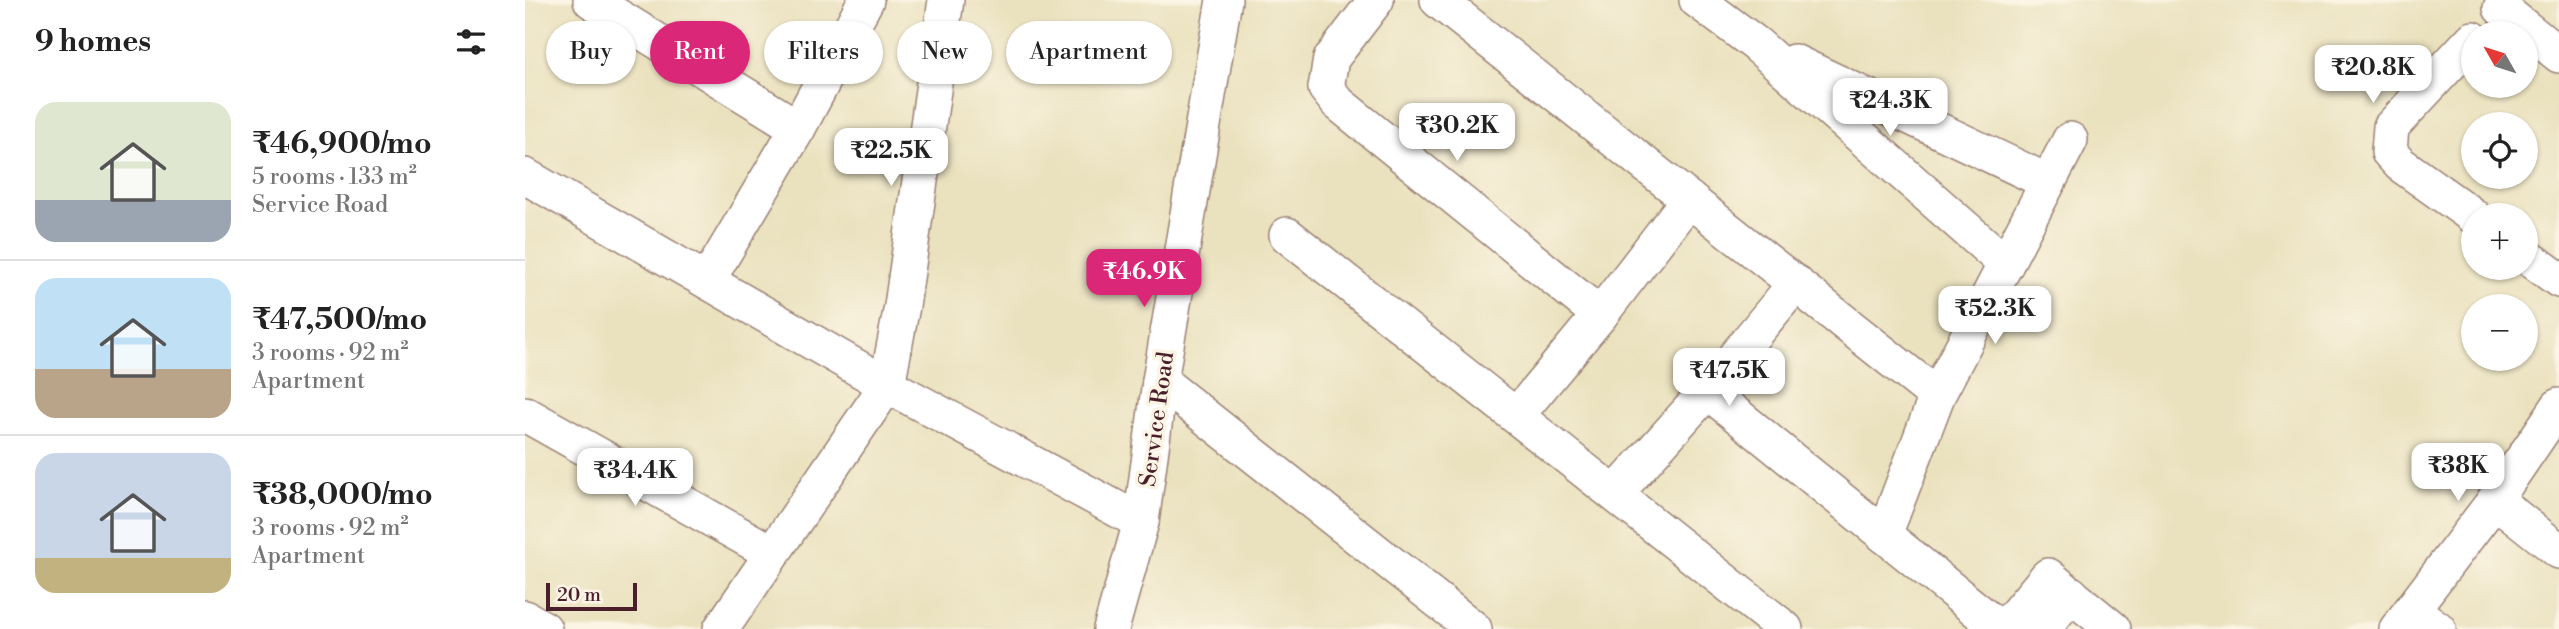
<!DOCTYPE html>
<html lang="en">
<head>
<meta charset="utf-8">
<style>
  :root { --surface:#fff; --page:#f6f6f6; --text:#222; --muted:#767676; --line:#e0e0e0; --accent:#db2777 }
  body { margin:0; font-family:"Libre Bodoni",serif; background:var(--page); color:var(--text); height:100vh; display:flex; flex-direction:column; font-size:26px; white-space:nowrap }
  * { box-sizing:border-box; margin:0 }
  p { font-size:23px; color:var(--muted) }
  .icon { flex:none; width:38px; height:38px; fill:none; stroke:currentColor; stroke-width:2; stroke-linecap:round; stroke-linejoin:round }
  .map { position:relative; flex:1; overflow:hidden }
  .sheet { display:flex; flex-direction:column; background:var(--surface); width:525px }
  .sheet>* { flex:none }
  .top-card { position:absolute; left:21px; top:21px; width:665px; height:63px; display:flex; gap:14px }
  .needle { width:46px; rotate:309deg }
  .controls { position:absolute; left:1936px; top:21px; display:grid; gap:14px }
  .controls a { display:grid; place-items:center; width:77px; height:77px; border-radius:50%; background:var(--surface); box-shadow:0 2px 5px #0004; font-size:35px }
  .scale { position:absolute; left:21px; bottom:18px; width:91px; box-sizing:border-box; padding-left:7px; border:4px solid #4a1f2b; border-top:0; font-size:19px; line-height:24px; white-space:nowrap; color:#4a1f2b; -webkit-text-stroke:5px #fcf5e5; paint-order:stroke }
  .price { position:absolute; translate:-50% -60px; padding:0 16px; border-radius:14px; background:#fff; color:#222; font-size:23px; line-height:46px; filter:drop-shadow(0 2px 4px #0008) }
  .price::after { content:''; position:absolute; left:50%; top:42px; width:21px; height:16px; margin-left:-10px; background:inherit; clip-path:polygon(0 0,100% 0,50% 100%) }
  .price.on { background:var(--accent); color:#fff }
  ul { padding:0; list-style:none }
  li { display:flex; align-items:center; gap:21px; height:175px; padding:0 35px }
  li+li { border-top:2px solid var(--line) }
  li span { display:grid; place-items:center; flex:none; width:196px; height:140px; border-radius:21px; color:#555 }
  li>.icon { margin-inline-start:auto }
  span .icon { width:84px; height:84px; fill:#fffc; stroke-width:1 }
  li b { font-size:30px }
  h2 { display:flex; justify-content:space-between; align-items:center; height:84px; padding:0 35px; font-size:30px }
  .tag { padding:0 24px; border-radius:32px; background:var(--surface); box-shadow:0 2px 5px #0004; font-size:24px; line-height:63px }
  .tag.on { background:var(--accent); color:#fff }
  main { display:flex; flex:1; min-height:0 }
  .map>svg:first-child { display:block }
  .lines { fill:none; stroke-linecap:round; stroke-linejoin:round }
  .minor-casing { stroke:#9a8074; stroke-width:38 }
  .minor { stroke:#fff; stroke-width:35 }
  .labels { text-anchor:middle; stroke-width:7; stroke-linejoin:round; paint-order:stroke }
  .street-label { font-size:23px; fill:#4a1f2b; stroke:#fcf5e5 }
</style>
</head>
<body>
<main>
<section class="sheet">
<h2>9 homes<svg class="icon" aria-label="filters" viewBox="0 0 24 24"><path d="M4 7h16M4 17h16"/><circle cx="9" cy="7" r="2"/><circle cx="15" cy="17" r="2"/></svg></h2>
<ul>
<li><span style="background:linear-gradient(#dfe7d0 70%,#9aa5b1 0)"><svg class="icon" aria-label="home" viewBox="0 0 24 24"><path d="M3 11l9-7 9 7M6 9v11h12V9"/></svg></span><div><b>₹46,900/mo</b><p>5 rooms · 133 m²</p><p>Service Road</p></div></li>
<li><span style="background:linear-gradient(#bfe0f5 65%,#b9a48a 0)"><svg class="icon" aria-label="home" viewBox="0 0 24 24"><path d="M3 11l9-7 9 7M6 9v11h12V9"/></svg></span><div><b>₹47,500/mo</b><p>3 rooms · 92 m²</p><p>Apartment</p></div></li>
<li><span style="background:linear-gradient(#c9d6e8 75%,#c2b280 0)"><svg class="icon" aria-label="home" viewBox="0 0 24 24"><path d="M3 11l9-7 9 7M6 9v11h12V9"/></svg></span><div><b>₹38,000/mo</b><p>3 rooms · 92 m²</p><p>Apartment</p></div></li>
</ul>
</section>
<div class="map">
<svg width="2034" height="629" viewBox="0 0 2034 629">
  <rect width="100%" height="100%" fill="#fcf5e5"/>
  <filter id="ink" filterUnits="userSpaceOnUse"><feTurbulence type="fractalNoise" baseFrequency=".0143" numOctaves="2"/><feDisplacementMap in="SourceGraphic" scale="14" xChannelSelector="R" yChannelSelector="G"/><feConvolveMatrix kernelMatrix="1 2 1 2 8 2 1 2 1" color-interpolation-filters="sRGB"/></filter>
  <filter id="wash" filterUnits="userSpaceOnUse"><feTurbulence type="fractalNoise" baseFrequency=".00686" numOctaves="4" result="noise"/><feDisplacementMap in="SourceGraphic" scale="28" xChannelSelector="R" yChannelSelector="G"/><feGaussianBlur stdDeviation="1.57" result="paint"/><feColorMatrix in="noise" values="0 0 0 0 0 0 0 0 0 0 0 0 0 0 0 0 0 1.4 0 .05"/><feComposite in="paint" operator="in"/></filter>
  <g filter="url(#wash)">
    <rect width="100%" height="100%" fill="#eae1be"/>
  </g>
  <g filter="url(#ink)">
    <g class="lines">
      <g class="minor-casing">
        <g id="minor">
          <polyline points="66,0 273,128"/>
          <polyline points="851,0 806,59 801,88 813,103 1075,315"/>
          <polyline points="913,0 1412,396"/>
          <polyline points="1172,0 1231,44 1481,264"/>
          <polyline points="1976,8 2034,55"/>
          <polyline points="1948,39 1866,127 1864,152 1875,164 1948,216"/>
          <polyline points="1269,62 1523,182"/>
          <polyline points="0,176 362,385 616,522"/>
          <polyline points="762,235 1260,629"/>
          <polyline points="2000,255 2034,280"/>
          <polyline points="182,281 273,128 341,0"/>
          <polyline points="635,381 949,629"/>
          <polyline points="1182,391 1475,629"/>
          <polyline points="0,414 247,553"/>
          <polyline points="991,416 1075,315 1164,199"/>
          <polyline points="1090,494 1182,391 1271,283"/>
          <polyline points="1970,500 2034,551"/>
          <polyline points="1359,535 1412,396 1545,140"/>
          <polyline points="1887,610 1913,629"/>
          <polyline points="0,618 19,629"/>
          <polyline points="196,629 362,385 377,306 421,0"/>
          <polyline points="586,629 616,522 635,381 699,0"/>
          <polyline points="1479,629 1523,576 1588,629"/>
          <polyline points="1518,629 1546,594"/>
          <polyline points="1872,629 1970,500 2034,406"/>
        </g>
      </g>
      <use href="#minor" class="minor"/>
    </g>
  </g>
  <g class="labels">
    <g class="street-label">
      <text transform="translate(631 419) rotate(-82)" y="8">Service Road</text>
    </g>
  </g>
</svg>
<div class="controls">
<a><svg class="needle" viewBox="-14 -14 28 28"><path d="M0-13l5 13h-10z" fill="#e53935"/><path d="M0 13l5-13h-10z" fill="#767676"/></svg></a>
<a><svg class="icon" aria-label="locate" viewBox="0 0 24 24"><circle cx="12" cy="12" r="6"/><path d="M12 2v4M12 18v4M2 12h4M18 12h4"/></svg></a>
<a>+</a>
<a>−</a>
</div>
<div class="scale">20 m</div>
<b class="price" style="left:1848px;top:105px">₹20.8K</b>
<b class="price" style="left:1365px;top:138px">₹24.3K</b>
<b class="price" style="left:932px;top:163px">₹30.2K</b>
<b class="price" style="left:366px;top:188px">₹22.5K</b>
<b class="price on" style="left:619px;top:309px">₹46.9K</b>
<b class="price" style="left:1470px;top:346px">₹52.3K</b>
<b class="price" style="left:1204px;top:408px">₹47.5K</b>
<b class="price" style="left:1933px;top:503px">₹38K</b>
<b class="price" style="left:110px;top:508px">₹34.4K</b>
<div class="top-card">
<a class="tag">Buy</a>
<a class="tag on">Rent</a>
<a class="tag">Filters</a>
<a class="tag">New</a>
<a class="tag">Apartment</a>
</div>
</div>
</main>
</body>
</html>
